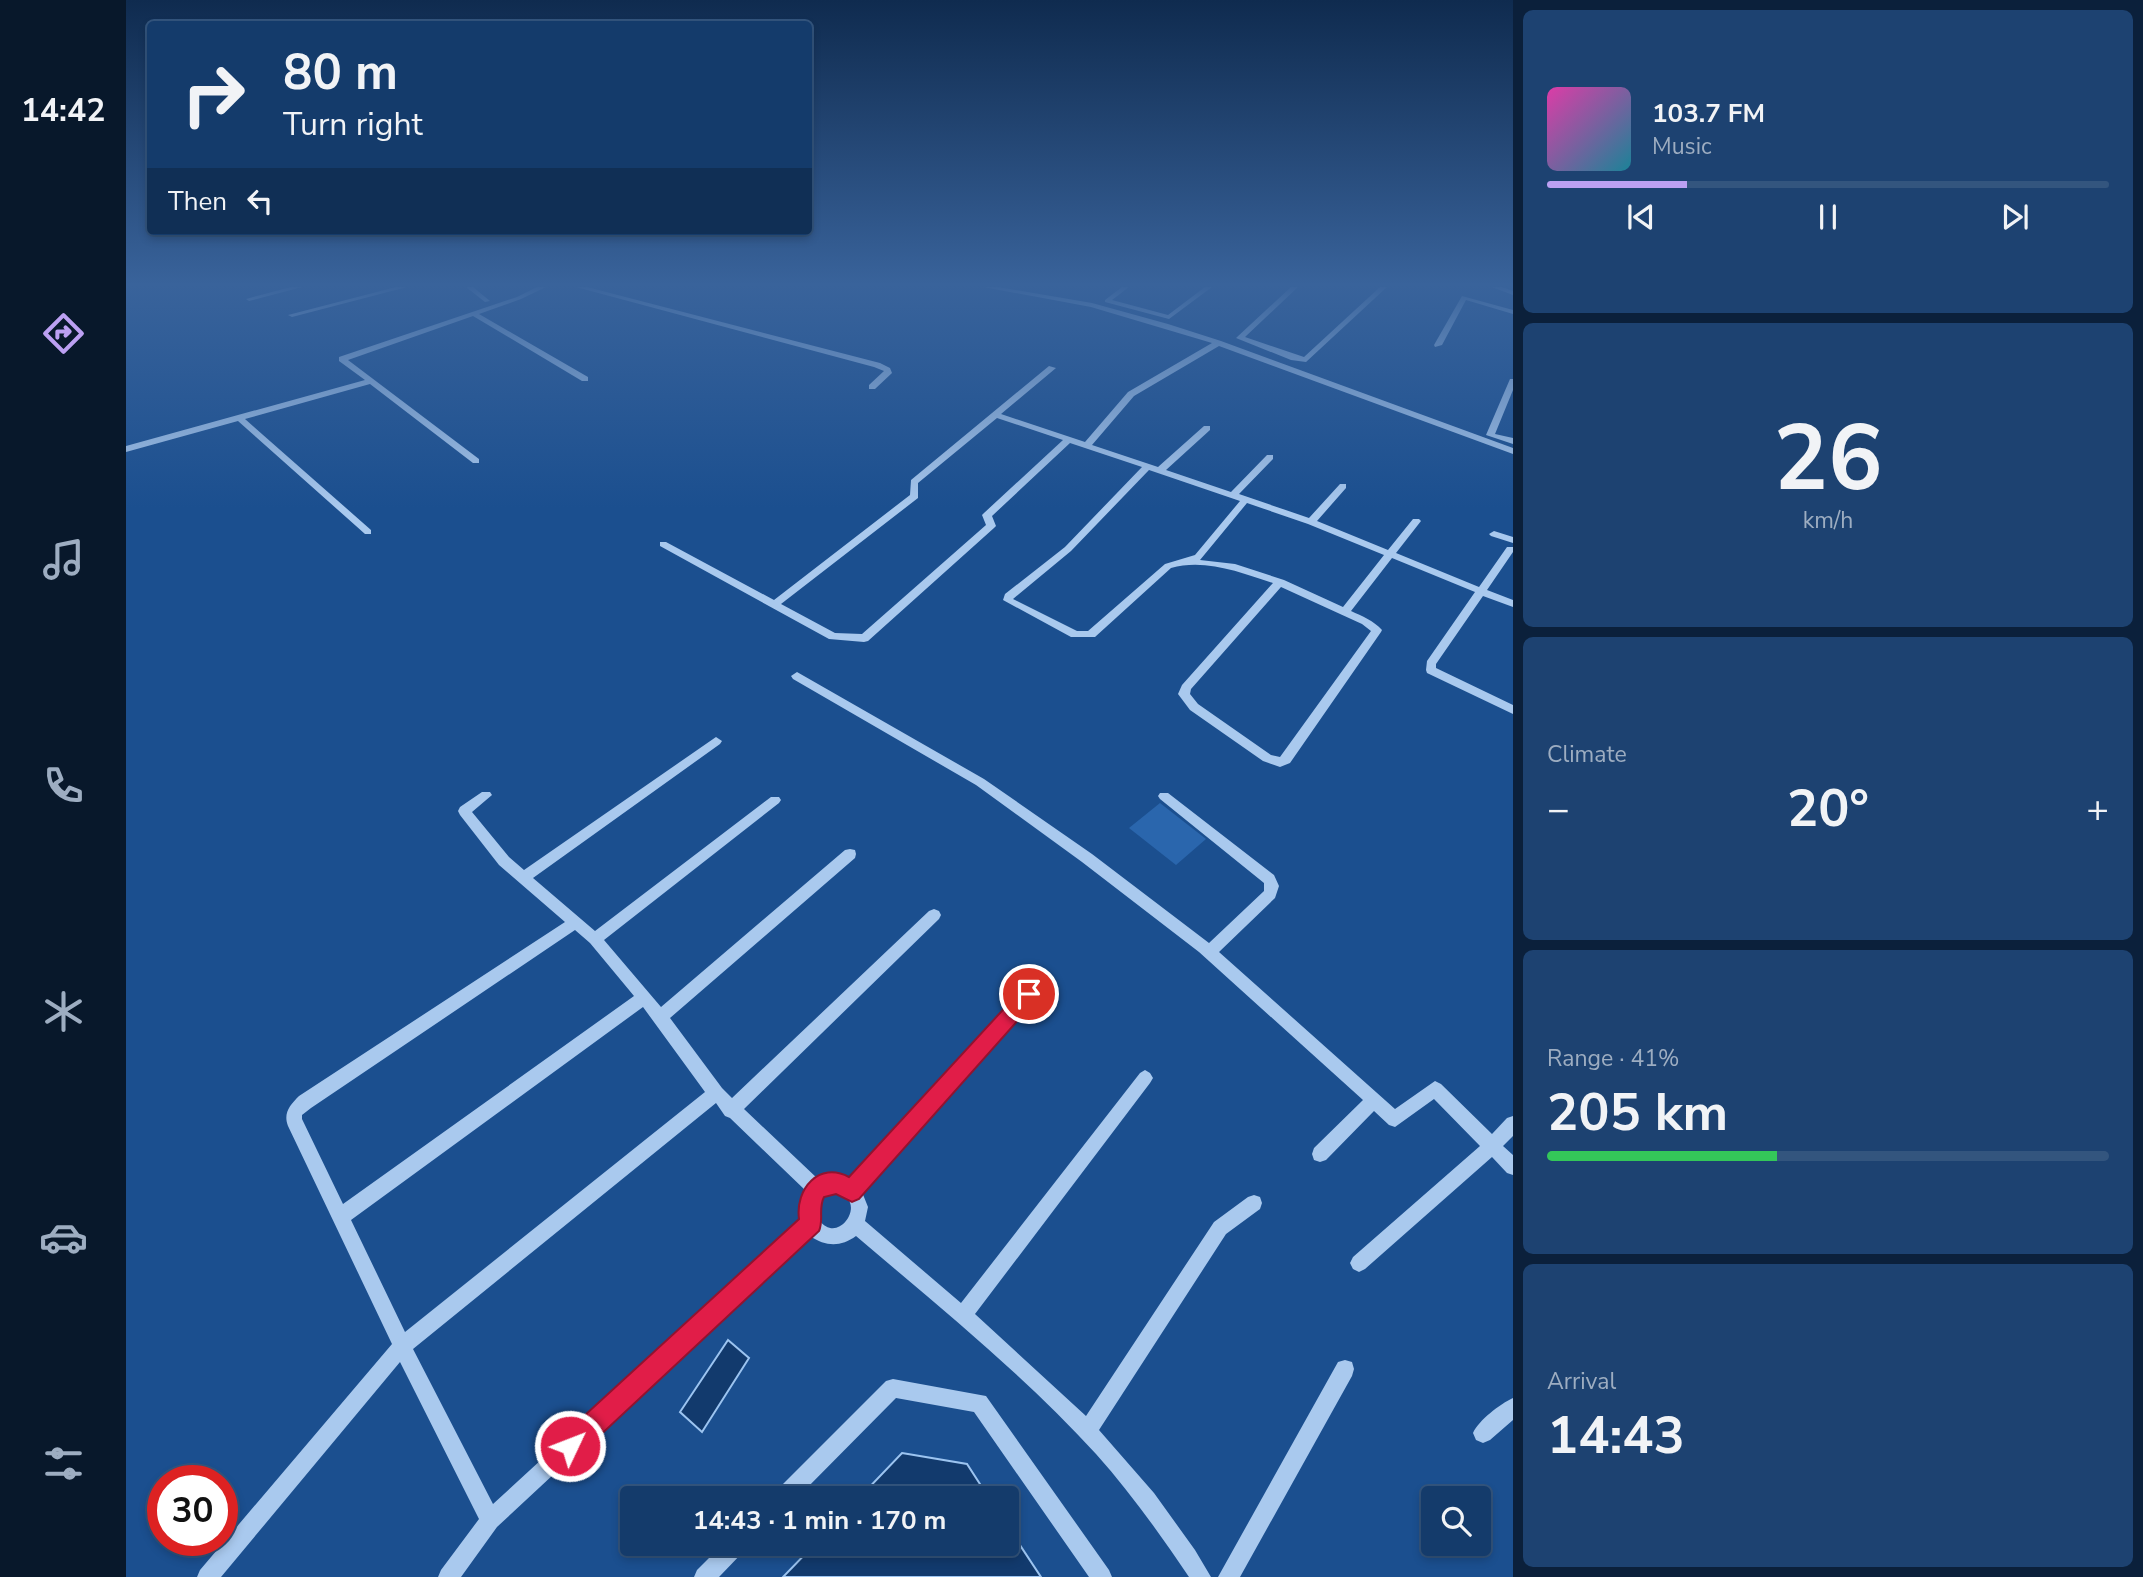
<!DOCTYPE html>
<html lang="en">
<head>
<meta charset="utf-8">
<style>
	:root { --surface:#143b6b; --page:#1d4271; --text:#f1f3f6; --muted:#9dadc1; --line:#33557e; --accent:#bca0f2 }
	body { margin:0; font-family:"Nunito Sans",sans-serif; background:var(--page); color:var(--text); height:100vh; display:flex; flex-direction:column; font-size:26px; white-space:nowrap }
	* { box-sizing:border-box; margin:0 }
	p { font-size:23px; color:var(--muted) }
	.icon { flex:none; width:38px; height:38px; fill:none; stroke:currentColor; stroke-width:2; stroke-linecap:round; stroke-linejoin:round }
	.map { position:relative; flex:1; overflow:hidden }
	.sheet { display:flex; flex-direction:column; gap:10px; padding:10px; background:#0b203b; width:630px }
	.sheet>* { flex:none }
	.hud { position:absolute; left:21px; top:21px; width:665px; height:214px; border-radius:7px; box-shadow:0 4px 10px #0003,0 0 0 2px var(--line); background:#143b6b; color:var(--text); overflow:hidden }
	.buttons { position:absolute; left:1295px; top:1486px; display:grid; gap:14px }
	.buttons a { display:grid; place-items:center; width:70px; height:70px; border-radius:7px; background:var(--surface); box-shadow:0 4px 10px #0003,0 0 0 2px var(--line); font-size:35px }
	.speed { position:absolute; left:21px; top:1465px; display:flex; gap:14px; font-size:35px; font-weight:700; text-align:center }
	.speed>* { display:grid; place-content:center; width:91px; height:91px; border-radius:50%; background:var(--surface); box-shadow:0 4px 10px #0003,0 0 0 2px var(--line); line-height:1 }
	.speed .limit { border:10px solid #d22; background:#fff; color:#111 }
	.pin { position:absolute; display:grid; place-items:center; width:60px; height:60px; color:#fff; margin:-30px; border:4px solid #fff; border-radius:50%; box-shadow:0 2px 7px #0007 }
	.me { position:absolute; width:77px; margin:-38px; rotate:47deg; stroke-linejoin:round; filter:drop-shadow(0 0 5px #0008) }
	.turn { display:flex; align-items:center; gap:24px; height:147px; padding:0 21px; font-size:32px }
	.turn .icon { width:91px; height:91px; stroke-width:2.5 }
	.turn b { display:block; font-size:49px; line-height:60px }
	.then { display:flex; align-items:center; height:66px; padding:0 21px; background:#0003; gap:14px; font-size:26px }
	.big { font-size:52px; font-weight:700; line-height:1.1 }
	.sheet .tile { flex:1; display:flex; flex-direction:column; justify-content:center; gap:10px; min-width:0; padding:0 24px; border-radius:10px; background:var(--page) }
	.sheet .dial { align-items:center; gap:0 }
	.dial b { font-size:91px; line-height:1 }
	.song { display:flex; align-items:center; gap:21px }
	.cover { width:84px; height:84px; border-radius:10px; background:linear-gradient(135deg,hsl(320 70% 55%),hsl(190 70% 35%)) }
	.played { height:7px; border-radius:4px; background:linear-gradient(90deg,var(--accent) 25%,var(--line) 25%) }
	.keys { display:flex; justify-content:space-around; direction:ltr }
	.heat { display:flex; justify-content:space-between; align-items:center; font-size:38px; direction:ltr }
	.charge { height:10px; border-radius:5px; background:linear-gradient(90deg,#34c759 41%,var(--line) 0) }
	.trip { position:absolute; left:494px; top:1486px; width:399px; height:70px; border-radius:7px; background:var(--surface); box-shadow:0 4px 10px #0003,0 0 0 2px var(--line); font-weight:700; line-height:70px; text-align:center }
	main { display:flex; flex:1; min-height:0 }
	.tabs { display:flex; flex-direction:column; width:126px; justify-content:space-around; align-items:center; background:#08182b; color:var(--muted) }
	.tabs .icon { width:49px; height:49px }
	.tabs .selected { color:var(--accent) }
	.tabs b { font-size:32px; color:var(--text) }
	.map>svg:first-child { display:block }
	.water { fill:#123a6d; stroke:#9cc4f0; stroke-width:2 }
	.building { fill:#2a66ad }
	.lines { fill:none; stroke-linecap:round; stroke-linejoin:round }
	.minor { fill:#a9c9ee; fill-rule:evenodd }
	.route { fill:#e11d48; stroke:#92132f; stroke-width:2 }
</style>
</head>
<body>
<main>
<nav class="tabs">
<b>14:42</b>
<svg class="icon selected" aria-label="directions" viewBox="0 0 24 24"><path d="M12 3l9 9-9 9-9-9zM9 14v-3h6M13 9l2 2-2 2"/></svg>
<svg class="icon" aria-label="music" viewBox="0 0 24 24"><path d="M9 18V5l10-2v13"/><circle cx="6" cy="18" r="3"/><circle cx="16" cy="16" r="3"/></svg>
<svg class="icon" aria-label="phone" viewBox="0 0 24 24"><path d="M5 4h4l2 5-3 2q2 4 5 5l2-3 5 2v4C11 20 4 13 5 4z"/></svg>
<svg class="icon" aria-label="climate" viewBox="0 0 24 24"><path d="M12 3v18M4 7l16 10M4 17L20 7"/></svg>
<svg class="icon" aria-label="car" viewBox="0 0 24 24"><path d="M5 17H2v-5l4-1 3-4h7l3 4 3 1v5h-3M9 17h6M6 11h13"/><circle cx="7" cy="17" r="2"/><circle cx="17" cy="17" r="2"/></svg>
<svg class="icon" aria-label="filters" viewBox="0 0 24 24"><path d="M4 7h16M4 17h16"/><circle cx="9" cy="7" r="2"/><circle cx="15" cy="17" r="2"/></svg>
</nav>
<div class="map">
<svg width="1387" height="1577" viewBox="0 0 1387 1577">
	<rect width="100%" height="100%" fill="#1b4f8f"/>
	<path class="water" d="M602 1340 623 1358 576 1432 554 1412Z
		M776 1453 841 1464 863 1498H733Z
		M880 1524 915 1577H657L689 1544H880Z"/>
	<path class="building" d="M1034 803 1080 839 1050 865 1003 828Z"/>
	<g class="lines">
		<path class="minor" d="M165 287H176L123 301 120 299Z
			M270 287H281L166 317 162 315Z
			M340 287H347L364 301 359 302Z
			M411 287H420L395 299 353 314 462 377V381H456L347 316 222 360 353 459V463H347L244 384 119 419 245 530V534H239L112 421 0 452V446L239 380 213 361V357L391 297Z
			M450 287H461L754 363 764 368 766 373 749 389H743V385L758 371 748 367Z
			M857 287H872L966 303 1042 324 1095 341 1387 448V454L1093 346 1008 396 966 445 1032 467 1078 426H1084V430L1040 470 1105 492 1141 455H1147V459L1113 494 1183 518 1214 484H1220V488L1191 521 1262 550 1287 519H1293L1295 521 1270 553 1353 587 1381 547H1387V552L1361 590 1387 600V607L1357 596 1310 664V668L1387 705V714L1301 673 1300 670 1301 661 1349 592 1266 558 1225 611C1236 616 1248 621 1256 630L1255 632 1164 763 1154 767 1137 761 1064 710 1052 694 1056 685 1147 583C1116 573 1079 558 1045 568L969 637H945L877 600 879 594 939 547 1016 467 944 443 866 516 870 526 868 528 742 641 738 642 703 639 534 546V542H540L648 600 784 495 785 480 923 366 930 368 875 414 959 442 1002 392 1086 343 965 307ZM871 418 937 440 858 513 856 515 860 525 736 634 709 633 655 604 792 498V483ZM1023 470 1114 501 1069 555 1039 564 962 631H951L887 599 945 551ZM1121 503 1182 524 1258 555 1217 607 1158 580 1109 564 1074 560ZM1155 587 1236 624 1245 631 1154 757 1145 755 1072 704 1064 694 1065 689Z
			M996 287H1003L986 300 1042 315 1079 287H1086L1043 319 979 302V300Z
			M1165 287H1172L1119 337 1178 357 1254 287H1261L1180 362 1165 360 1110 338Z
			M1366 287H1376L1387 291V295Z
			M1336 296 1387 310V314L1340 300 1316 345 1309 347 1308 345Z
			M1384 379H1387V390L1369 434 1387 438V444L1360 435Z
			M1368 531 1387 537V543L1365 536 1363 534Z
			M671 672 858 779 966 854 1083 943 1138 891V883L1034 799 1032 796 1034 793H1042L1148 875 1153 886 1149 898 1093 952 1269 1109 1309 1081 1315 1084 1366 1134 1381 1118 1387 1116V1136L1377 1146 1387 1155V1175L1381 1173 1366 1157 1239 1269 1233 1272 1227 1269 1224 1263 1227 1257 1354 1146 1308 1099 1269 1127 1263 1125 1248 1111 1200 1160 1194 1162 1188 1160 1186 1154 1188 1148 1237 1100 1073 952 956 862 850 785 667 679 665 676Z
			M590 737 596 741 594 744 407 878 469 931 645 797H653L655 800 653 803 478 940 535 1007 719 850 724 849 729 850 730 854 729 858 544 1018 596 1088 606 1098 803 911 808 909 813 911 815 915 813 919 618 1109 692 1179 707 1175 724 1181 898 989 903 987 908 989 910 994 908 999 736 1192 742 1207 739 1221 835 1303 1014 1073 1019 1070 1024 1073 1027 1078 1024 1083 849 1314 960 1416 1088 1222 1122 1197 1128 1195 1134 1197 1136 1203 1134 1209 1100 1234 973 1430 1028 1493 1069 1550 1085 1577H1063C1034 1534 1004 1492 970 1454 897 1374 812 1306 730 1236 715 1247 700 1247 684 1236L371 1527 335 1577H312L315 1570 353 1519 274 1362 95 1577H71L74 1570 266 1344 162 1126C157 1113 164 1105 173 1096L439 922 373 865 334 815 332 811 334 807 356 792H364L366 795 346 812 383 857 398 870ZM449 930 464 943 508 996 217 1204 176 1119V1115L185 1108ZM517 1007 579 1092 279 1332 225 1220ZM590 1103 599 1116 604 1118 679 1190 672 1207 675 1221 367 1504 287 1349ZM707 1192C745 1196 714 1248 693 1220 683 1208 693 1194 707 1192Z
			M1219 1360 1226 1362 1228 1369 1226 1376 1114 1577H1092L1212 1362Z
			M767 1379 860 1396 983 1570 986 1577H963L848 1412 770 1398 671 1498H647L650 1491 760 1381Z
			M1387 1398V1420L1364 1440 1357 1443 1350 1440 1347 1433C1353 1420 1374 1404 1387 1398Z
			M597 1544H621L618 1551 593 1577H568L571 1570Z"/>
	</g>
	<linearGradient id="sky" x2="0" y2="1"><stop stop-color="#0f2b4f"/><stop offset="0.56" stop-color="#39639b"/><stop offset="1" stop-color="#39639b" stop-opacity="0"/></linearGradient>
	<rect width="1387" height="508" fill="url(#sky)"/>
	<path class="route" d="M903 985 910 988 913 994 910 1000 733 1199 726 1202 710 1194 698 1197C692 1209 698 1219 693 1231L453 1455 444 1459 435 1455 432 1446 435 1437 673 1219C669 1189 693 1161 723 1177L897 988Z"/>
</svg>
<div class="buttons">
<a><svg class="icon" aria-label="search" viewBox="0 0 24 24"><circle cx="10" cy="10" r="6"/><path d="M15 15l6 6"/></svg></a>
</div>
<div class="speed"><div class="limit">30</div></div>
<div class="pin" style="left:903px;top:994px;background:#d93025"><svg class="icon" aria-label="arrive" viewBox="0 0 24 24"><path d="M6 21V4h12l-3 4 3 4H6"/></svg></div>
<svg class="me" style="left:444px;top:1446px" viewBox="-20 -20 40 40"><circle r="17" fill="#e11d48" stroke="#fff" stroke-width="3"/><path d="M0-11L8 9 0 5-8 9z" fill="#fff"/></svg>
<div class="trip">14:43 · 1 min · 170 m</div>
<div class="hud">
<div class="turn"><svg class="icon" aria-label="right" viewBox="0 0 24 24"><path d="M7 20v-9h11M14 6l5 5-5 5"/></svg><div><b>80 m</b>Turn right</div></div>
<div class="then">Then<svg class="icon" aria-label="left" viewBox="0 0 24 24"><path d="M17 20v-9H6M10 6l-5 5 5 5"/></svg></div>
</div>
</div>
<section class="sheet">
<div class="tile">
<div class="song"><i class="cover"></i><div><b>103.7 FM</b><p>Music</p></div></div>
<div class="played"></div>
<div class="keys"><svg class="icon" aria-label="previous" viewBox="0 0 24 24"><path d="M18 5L8 12l10 7zM5 5v14"/></svg><svg class="icon" aria-label="pause" viewBox="0 0 24 24"><path d="M8 5v14M16 5v14"/></svg><svg class="icon" aria-label="next" viewBox="0 0 24 24"><path d="M6 5l10 7-10 7zM19 5v14"/></svg></div>
</div>
<div class="tile dial"><b>26</b><p>km/h</p></div>
<div class="tile"><p>Climate</p>
<div class="heat"><a>−</a><b class="big">20°</b><a>+</a></div>
</div>
<div class="tile"><p>Range · 41%</p><b class="big">205 km</b><div class="charge"></div></div>
<div class="tile"><p>Arrival</p><b class="big">14:43</b></div>
</section>
</main>
</body>
</html>
